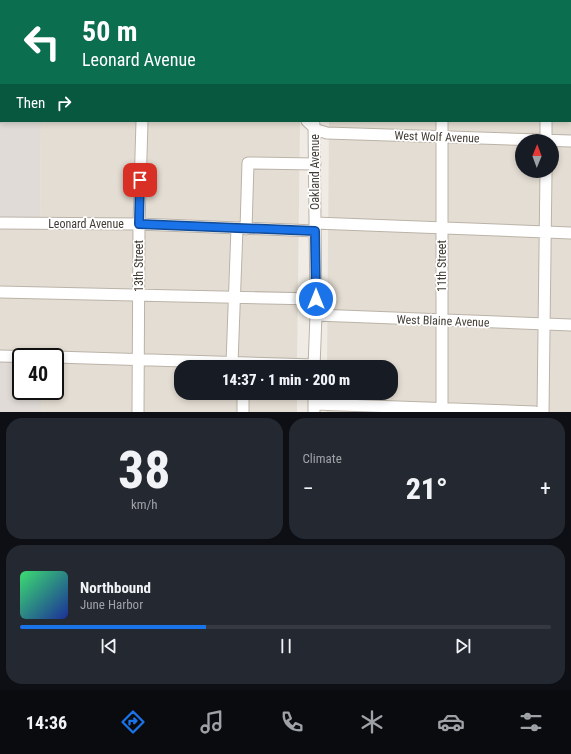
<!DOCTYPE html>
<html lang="en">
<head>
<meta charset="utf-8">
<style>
	:root { --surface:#171b24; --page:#242831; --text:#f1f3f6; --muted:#9ea1a6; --line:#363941; --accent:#1a73e8 }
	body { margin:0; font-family:"Roboto Condensed",sans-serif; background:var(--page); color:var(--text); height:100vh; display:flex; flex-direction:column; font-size:15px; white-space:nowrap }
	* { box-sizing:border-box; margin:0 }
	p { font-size:13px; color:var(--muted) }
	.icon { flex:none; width:22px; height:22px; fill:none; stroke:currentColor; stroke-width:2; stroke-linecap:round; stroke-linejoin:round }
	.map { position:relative; height:412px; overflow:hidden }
	.details { display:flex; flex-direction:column; gap:6px; padding:6px; background:#0d0f14; flex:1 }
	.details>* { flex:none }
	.hud { position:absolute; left:0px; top:0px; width:571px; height:122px; box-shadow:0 2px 6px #0003; background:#0b6e4f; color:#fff; overflow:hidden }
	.needle { width:26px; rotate:1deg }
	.fabs { position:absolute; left:515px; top:134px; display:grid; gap:8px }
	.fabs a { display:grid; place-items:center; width:44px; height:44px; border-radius:50%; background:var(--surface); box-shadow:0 2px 6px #0003; font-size:20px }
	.speed { position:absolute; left:12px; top:348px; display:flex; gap:8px; font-size:20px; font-weight:700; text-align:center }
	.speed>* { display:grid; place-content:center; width:52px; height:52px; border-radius:50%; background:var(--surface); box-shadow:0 2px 6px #0003; line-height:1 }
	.speed .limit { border:2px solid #111; border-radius:6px; background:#fff; color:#111 }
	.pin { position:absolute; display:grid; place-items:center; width:34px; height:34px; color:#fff; margin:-17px; border-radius:8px; box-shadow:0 2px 6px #0006 }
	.me { position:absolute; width:44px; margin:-22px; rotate:0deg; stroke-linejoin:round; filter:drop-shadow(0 0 3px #0008) }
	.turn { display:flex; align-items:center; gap:14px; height:84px; padding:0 16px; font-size:18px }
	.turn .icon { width:52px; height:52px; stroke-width:2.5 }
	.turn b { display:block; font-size:28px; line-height:34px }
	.then { display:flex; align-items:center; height:38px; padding:0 16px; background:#0003; gap:8px; font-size:15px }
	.big { font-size:30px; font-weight:800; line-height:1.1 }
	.details .tile { flex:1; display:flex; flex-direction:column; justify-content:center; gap:6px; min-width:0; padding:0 14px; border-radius:16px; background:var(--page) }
	.details .dial { align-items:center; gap:0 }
	.dial b { font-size:52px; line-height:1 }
	.song { display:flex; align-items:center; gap:12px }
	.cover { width:48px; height:48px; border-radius:6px; background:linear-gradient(135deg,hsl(140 70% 55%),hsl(230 70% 35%)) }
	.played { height:4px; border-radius:2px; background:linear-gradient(90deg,var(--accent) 35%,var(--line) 35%) }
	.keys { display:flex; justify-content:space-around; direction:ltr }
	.heat { display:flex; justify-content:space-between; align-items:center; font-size:22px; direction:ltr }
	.details .tiles { flex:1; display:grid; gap:6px; grid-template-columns:1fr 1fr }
	.tile:last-child { grid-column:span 2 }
	.trip { position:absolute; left:174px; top:360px; width:224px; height:40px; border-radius:16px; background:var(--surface); box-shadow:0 2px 6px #0003; font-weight:800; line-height:40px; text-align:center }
	.tabs { display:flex; height:64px; justify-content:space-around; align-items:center; background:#090b0e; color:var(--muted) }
	.tabs .icon { width:28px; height:28px }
	.tabs .active { color:var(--accent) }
	.tabs b { font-size:18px; color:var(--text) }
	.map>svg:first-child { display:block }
	.residential { fill:#e4ddd3; fill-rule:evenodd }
	.industrial { fill:#e0dbd6 }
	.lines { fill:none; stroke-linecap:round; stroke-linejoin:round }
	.minor-casing { stroke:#bbb3a8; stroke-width:13 }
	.minor { stroke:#fff; stroke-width:11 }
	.route-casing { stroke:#114b97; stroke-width:10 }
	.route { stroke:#1a73e8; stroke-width:7 }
	.labels { text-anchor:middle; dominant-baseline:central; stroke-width:3.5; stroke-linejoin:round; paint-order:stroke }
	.street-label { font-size:12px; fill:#423c35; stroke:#fff }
</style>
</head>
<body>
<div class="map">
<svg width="571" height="412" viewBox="0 0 571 412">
	<rect width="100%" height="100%" fill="#f0ece5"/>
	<path class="residential" d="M331 0H571V412H326V393H391V367H327L329 121H570V1ZM522 141H552V171H522Z
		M147 121H300L297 367H181V393H297V412H41V391H55V357H41L0 351V227H40L41 123H147Z"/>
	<path class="industrial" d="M0 0H239L1 1V121H147V123H41L40 227H0Z
		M0 351 41 352V357H21V391H41V412H0Z"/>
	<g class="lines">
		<defs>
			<path id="minor" d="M316 1V0
				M444 1V0
				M546 1V0
				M570 52H571
				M0 116H1
				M307 121 317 130 327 133 571 141
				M442 121V412
				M546 121V141
				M0 223 139 224 315 231
				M315 223 571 233
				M246 229 248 163 315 164
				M0 292 316 299
				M316 315 571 325
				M0 356 39 357
				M55 357 314 365
				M232 363 237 228
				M314 367 316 315 314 124
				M314 393V412
				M314 404 535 412
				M138 412 139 224 142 121
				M243 412V393
				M543 412 546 171"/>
		</defs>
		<use href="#minor" class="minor-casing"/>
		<use href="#minor" class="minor"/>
	</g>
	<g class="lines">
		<defs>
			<path id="route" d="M140 180 139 224 315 231 316 299"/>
		</defs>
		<use href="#route" class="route-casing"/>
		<use href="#route" class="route"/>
	</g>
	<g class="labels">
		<g class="street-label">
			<text transform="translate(437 137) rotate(2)">West Wolf Avenue</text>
			<text transform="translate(315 172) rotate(-90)">Oakland Avenue</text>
			<text x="86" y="224">Leonard Avenue</text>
			<text transform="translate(139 266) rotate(-90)">13th Street</text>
			<text transform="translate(442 266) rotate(-90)">11th Street</text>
			<text transform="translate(443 321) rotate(2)">West Blaine Avenue</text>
		</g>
	</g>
</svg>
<div class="fabs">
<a><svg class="needle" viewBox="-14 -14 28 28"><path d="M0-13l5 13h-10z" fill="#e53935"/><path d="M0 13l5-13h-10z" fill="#9ea1a6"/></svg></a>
</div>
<div class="speed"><div class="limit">40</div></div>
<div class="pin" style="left:140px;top:180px;background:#d93025"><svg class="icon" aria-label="arrive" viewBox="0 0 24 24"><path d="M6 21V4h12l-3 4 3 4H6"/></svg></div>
<svg class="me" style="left:316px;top:299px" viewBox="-20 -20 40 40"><circle r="17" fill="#1a73e8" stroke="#fff" stroke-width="3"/><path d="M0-11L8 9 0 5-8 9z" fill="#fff"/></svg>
<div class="trip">14:37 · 1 min · 200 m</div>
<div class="hud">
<div class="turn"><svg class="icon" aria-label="left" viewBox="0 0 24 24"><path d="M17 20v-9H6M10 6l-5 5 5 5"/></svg><div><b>50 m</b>Leonard Avenue</div></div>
<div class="then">Then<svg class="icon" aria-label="right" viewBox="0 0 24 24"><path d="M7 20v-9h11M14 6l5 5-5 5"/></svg></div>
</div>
</div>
<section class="details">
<div class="tiles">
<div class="tile dial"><b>38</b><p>km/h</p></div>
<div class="tile"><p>Climate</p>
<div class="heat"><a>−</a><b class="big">21°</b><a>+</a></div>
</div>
<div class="tile">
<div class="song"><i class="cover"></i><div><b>Northbound</b><p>June Harbor</p></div></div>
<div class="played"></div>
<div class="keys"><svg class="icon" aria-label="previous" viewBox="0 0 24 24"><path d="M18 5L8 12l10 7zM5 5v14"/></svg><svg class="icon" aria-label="pause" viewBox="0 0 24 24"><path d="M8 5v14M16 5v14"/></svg><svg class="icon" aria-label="next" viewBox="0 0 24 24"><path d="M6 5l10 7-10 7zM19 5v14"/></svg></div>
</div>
</div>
</section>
<nav class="tabs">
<b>14:36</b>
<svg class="icon active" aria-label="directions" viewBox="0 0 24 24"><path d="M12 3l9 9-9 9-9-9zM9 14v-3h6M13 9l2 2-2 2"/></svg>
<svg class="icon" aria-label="music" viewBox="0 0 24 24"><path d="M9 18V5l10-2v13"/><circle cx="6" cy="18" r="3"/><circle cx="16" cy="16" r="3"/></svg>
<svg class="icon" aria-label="phone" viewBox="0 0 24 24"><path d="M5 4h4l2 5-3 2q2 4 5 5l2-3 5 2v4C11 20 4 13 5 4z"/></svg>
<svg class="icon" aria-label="climate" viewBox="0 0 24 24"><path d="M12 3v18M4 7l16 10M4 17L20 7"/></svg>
<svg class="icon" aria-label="car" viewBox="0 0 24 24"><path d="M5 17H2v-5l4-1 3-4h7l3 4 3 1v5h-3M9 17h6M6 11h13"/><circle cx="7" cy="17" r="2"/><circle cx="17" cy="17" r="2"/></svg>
<svg class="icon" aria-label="filters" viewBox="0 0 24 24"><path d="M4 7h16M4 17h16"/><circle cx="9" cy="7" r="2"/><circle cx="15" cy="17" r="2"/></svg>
</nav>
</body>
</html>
